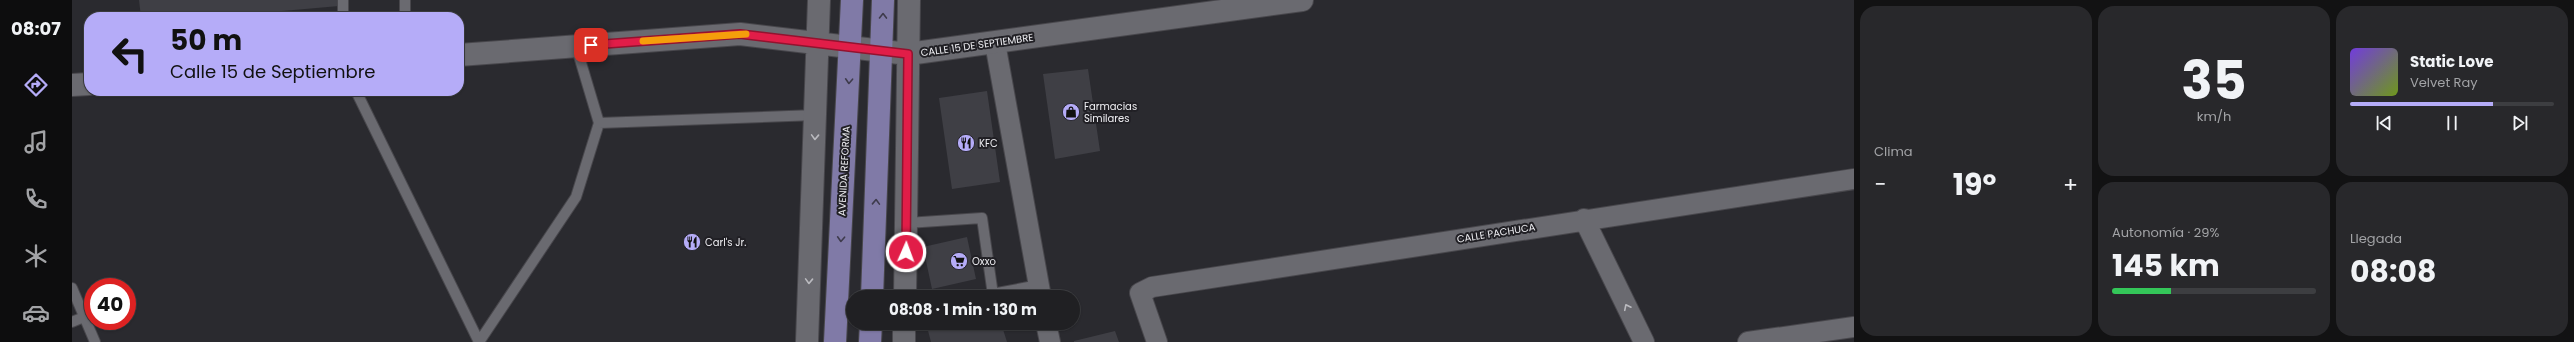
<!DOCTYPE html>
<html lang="es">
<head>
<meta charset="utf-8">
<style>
	:root { --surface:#202023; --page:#28282b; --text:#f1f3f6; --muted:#a2a3a6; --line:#3d3e41; --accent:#b5acf8 }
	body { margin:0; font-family:Poppins,sans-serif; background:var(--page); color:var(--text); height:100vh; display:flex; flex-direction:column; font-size:15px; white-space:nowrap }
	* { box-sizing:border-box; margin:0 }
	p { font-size:13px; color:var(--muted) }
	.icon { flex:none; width:22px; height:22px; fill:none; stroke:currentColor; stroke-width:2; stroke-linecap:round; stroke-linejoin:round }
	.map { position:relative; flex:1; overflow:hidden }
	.panel { display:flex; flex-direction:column; gap:6px; padding:6px; background:#121213; width:720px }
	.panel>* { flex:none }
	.top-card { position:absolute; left:12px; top:12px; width:380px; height:84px; border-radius:16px; box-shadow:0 1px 3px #0004,0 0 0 1px var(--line); background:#b5acf8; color:#111; overflow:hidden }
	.speed { position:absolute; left:12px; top:278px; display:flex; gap:8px; font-size:20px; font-weight:700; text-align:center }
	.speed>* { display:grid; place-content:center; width:52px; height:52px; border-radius:50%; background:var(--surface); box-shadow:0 1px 3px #0004,0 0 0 1px var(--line); line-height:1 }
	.speed .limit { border:6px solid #d22; background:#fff; color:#111 }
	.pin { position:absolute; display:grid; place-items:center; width:34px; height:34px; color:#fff; margin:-17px; border-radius:8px; box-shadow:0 2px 6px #0006 }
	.me { position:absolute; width:44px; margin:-22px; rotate:2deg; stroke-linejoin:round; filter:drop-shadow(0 0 3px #0008) }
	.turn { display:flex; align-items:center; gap:14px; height:84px; padding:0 20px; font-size:18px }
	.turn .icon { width:52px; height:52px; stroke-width:2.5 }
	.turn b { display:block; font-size:28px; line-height:34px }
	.big { font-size:30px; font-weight:700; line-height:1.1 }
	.panel .tile { flex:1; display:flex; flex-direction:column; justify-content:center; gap:6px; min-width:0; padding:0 14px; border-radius:16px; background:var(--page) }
	.panel .dial { align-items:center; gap:0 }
	.dial b { font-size:52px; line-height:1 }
	.song { display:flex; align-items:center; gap:12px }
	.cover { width:48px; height:48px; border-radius:6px; background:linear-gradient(135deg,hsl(260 70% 55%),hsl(80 70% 35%)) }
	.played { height:4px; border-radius:2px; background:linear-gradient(90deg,var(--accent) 70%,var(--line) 70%) }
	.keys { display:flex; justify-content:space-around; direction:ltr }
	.heat { display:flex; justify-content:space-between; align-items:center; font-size:22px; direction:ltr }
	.charge { height:6px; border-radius:3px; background:linear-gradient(90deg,#34c759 29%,var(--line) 0) }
	.panel .tiles { flex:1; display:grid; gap:6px; grid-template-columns:repeat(3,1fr) }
	.tile:first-child { grid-row:span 2 }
	.trip { position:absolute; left:774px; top:290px; width:234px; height:40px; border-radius:20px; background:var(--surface); box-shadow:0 1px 3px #0004,0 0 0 1px var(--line); font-weight:700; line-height:40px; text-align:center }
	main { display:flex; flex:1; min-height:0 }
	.tab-bar { display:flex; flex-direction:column; width:72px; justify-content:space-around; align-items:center; background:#0d0d0e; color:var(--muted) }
	.tab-bar .icon { width:28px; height:28px }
	.tab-bar .on { color:var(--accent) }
	.tab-bar b { font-size:18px; color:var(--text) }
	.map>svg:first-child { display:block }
	.building { fill:#3f3f45 }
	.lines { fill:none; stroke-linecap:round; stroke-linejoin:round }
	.service-casing { stroke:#48474c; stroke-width:12 }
	.minor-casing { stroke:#48474c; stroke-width:22 }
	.tertiary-casing { stroke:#48474c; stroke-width:24 }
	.primary-casing { stroke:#48474c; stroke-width:24 }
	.service { stroke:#6a6a70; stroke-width:10 }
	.minor { stroke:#6a6a70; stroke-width:20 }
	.tertiary { stroke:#6a6a70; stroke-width:22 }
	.primary { stroke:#807aa7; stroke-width:22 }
	.oneway { stroke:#3e3b4c }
	.oneway2 { stroke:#bababf }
	.route-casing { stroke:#92132f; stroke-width:10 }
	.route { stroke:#e11d48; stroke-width:7 }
	.slow { stroke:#f59e0b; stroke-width:7 }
	.labels { text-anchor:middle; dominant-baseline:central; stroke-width:4; stroke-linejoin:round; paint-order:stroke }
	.street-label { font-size:10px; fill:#efeff3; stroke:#212025 }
	.poi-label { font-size:10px; fill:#efeff3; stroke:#212025; text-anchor:start }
</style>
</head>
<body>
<main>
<nav class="tab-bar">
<b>08:07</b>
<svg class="icon on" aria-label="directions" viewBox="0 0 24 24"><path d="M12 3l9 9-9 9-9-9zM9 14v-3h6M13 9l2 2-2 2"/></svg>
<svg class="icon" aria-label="music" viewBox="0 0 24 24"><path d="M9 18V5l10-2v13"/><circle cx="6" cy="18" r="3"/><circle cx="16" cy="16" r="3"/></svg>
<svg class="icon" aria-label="phone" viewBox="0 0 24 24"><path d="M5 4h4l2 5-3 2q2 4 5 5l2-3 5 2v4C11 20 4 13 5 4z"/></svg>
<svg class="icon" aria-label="climate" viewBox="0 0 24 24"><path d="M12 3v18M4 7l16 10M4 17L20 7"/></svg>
<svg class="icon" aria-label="car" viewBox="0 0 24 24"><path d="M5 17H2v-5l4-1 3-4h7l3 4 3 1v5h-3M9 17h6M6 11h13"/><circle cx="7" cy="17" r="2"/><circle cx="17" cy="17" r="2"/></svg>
</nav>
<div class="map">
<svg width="1782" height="342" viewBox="0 0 1782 342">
	<rect width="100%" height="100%" fill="#2a2a2f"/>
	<path class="building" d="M67 0H266L267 6 142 17H69Z
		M1016 69 1028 151 983 159 971 74Z
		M915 91 928 182 880 189 867 98Z
		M895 237 904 279 860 289 851 247Z
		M854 323H929L935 342H859Z
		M1043 331 1047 342H1002V341Z"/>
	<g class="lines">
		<defs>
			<path id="service" d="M271 17V0
				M333 17V0
				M504 46 527 123
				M284 91 407 342
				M835 223 910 218 921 295
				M0 288 23 342
				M904 297 967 285
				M0 322 12 317
				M407 342 504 197 527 123 744 115"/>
			<path id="minor" d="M923 43 969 297
				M1512 219 1572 342
				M974 323 978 342
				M1085 342 1068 293 1080 287 1782 179
				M1676 342 1782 327"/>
			<path id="tertiary" d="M387 55 668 34 836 54 1230 0
				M0 85 17 84
				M833 297 837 0
				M735 342 747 0
				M832 342V323"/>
			<path id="primary" d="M800 297 811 0
				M763 342 780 0
				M798 342 799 323"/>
		</defs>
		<use href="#service" class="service-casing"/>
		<use href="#minor" class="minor-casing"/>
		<use href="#tertiary" class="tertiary-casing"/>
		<use href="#primary" class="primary-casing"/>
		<use href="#service" class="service"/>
		<use href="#minor" class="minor"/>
		<use href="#tertiary" class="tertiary"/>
		<use href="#primary" class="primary"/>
	</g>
	<defs><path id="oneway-chevron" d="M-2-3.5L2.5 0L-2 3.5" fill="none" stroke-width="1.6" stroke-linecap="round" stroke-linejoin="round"/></defs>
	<g class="oneway">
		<use href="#oneway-chevron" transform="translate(811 16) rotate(-89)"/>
		<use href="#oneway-chevron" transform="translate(777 81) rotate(93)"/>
		<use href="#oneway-chevron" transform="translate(804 202) rotate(-88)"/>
		<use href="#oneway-chevron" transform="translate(769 239) rotate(93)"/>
	</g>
	<g class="oneway2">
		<use href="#oneway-chevron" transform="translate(743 137) rotate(92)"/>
		<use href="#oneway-chevron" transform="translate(737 281) rotate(92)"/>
		<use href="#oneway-chevron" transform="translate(1555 307) rotate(-116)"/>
	</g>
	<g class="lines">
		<defs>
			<path id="route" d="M519 45 668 34 836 54 834 252"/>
		</defs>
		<use href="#route" class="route-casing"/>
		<use href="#route" class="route"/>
		<path class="slow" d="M571 41 674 34"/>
	</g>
	<defs>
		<symbol id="shop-disc" viewBox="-11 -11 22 22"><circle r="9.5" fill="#b5acf8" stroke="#212025"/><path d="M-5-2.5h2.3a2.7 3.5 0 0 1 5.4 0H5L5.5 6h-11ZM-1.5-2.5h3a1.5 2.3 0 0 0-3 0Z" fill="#111"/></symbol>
		<symbol id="restaurant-disc" viewBox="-11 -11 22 22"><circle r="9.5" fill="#b5acf8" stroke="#212025"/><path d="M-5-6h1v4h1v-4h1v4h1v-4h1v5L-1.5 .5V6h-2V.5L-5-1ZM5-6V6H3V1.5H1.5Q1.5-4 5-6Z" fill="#111"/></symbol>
		<symbol id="supermarket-disc" viewBox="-11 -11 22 22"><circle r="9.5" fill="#b5acf8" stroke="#212025"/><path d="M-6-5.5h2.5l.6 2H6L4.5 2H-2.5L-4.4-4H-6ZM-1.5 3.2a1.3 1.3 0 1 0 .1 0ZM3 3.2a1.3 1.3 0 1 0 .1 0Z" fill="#111"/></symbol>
	</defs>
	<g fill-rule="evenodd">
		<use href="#shop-disc" x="989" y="102" width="20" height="20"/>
		<use href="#restaurant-disc" x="884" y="133" width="20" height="20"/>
		<use href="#restaurant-disc" x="610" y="232" width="20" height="20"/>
		<use href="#supermarket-disc" x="877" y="251" width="20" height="20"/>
	</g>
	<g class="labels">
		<g class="street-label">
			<text transform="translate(905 45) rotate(-8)">CALLE 15 DE SEPTIEMBRE</text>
			<text transform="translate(772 171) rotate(-87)">AVENIDA REFORMA</text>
			<text transform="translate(1424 233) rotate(-9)">CALLE PACHUCA</text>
		</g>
		<g class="poi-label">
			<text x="1012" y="106">Farmacias<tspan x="1012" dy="12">Similares</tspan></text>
			<text x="907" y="143">KFC</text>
			<text x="633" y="242">Carl's Jr.</text>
			<text x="900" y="261">Oxxo</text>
		</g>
	</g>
</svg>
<div class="speed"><div class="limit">40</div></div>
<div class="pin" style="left:519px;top:45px;background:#d93025"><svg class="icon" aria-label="arrive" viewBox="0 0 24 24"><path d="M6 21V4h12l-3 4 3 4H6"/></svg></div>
<svg class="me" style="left:834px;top:252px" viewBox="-20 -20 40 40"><circle r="17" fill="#e11d48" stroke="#fff" stroke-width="3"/><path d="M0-11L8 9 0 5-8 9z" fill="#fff"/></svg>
<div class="trip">08:08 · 1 min · 130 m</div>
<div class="top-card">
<div class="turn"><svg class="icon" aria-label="left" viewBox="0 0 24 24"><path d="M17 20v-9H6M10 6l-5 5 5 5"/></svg><div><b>50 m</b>Calle 15 de Septiembre</div></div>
</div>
</div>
<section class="panel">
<div class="tiles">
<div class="tile"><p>Clima</p>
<div class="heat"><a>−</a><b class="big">19°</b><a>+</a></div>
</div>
<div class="tile dial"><b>35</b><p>km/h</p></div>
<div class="tile">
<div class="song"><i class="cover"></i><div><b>Static Love</b><p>Velvet Ray</p></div></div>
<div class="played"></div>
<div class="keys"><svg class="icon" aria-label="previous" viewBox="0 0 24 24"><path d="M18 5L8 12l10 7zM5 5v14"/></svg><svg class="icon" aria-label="pause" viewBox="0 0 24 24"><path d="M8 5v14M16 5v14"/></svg><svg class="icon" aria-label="next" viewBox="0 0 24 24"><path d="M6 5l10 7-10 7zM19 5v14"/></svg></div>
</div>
<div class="tile"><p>Autonomía · 29%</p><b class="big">145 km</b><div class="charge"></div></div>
<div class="tile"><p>Llegada</p><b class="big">08:08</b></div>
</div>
</section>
</main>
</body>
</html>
